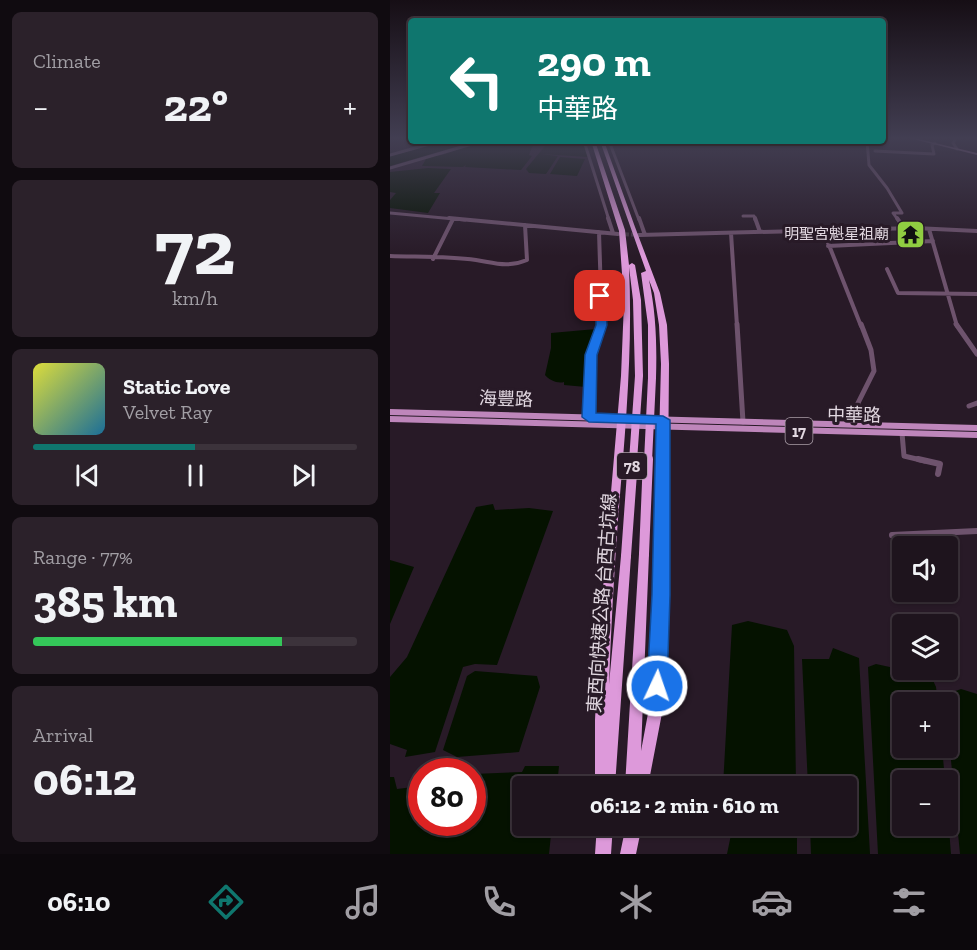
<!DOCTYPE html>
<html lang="en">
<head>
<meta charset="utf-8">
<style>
	:root { --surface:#1e141d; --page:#2b212a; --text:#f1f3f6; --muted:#a19ea4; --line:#3c333b; --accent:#0f766e }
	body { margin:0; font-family:"Zilla Slab","Noto Sans TC",serif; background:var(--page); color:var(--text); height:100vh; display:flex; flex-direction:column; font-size:22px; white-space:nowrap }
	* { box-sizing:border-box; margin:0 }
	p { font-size:20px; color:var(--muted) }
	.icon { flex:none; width:33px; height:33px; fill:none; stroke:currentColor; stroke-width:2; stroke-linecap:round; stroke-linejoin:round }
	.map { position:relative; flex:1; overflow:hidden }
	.sheet { display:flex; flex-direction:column; gap:12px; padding:12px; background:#100b10; width:390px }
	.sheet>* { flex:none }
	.top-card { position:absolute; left:18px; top:18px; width:478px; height:126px; border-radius:6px; box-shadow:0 2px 4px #0004,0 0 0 2px var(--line); background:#0f766e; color:#fff; overflow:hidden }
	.tools { position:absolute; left:502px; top:536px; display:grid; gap:12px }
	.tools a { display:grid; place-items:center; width:66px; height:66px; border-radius:6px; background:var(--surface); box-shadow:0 2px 4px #0004,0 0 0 2px var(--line); font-size:30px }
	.speed { position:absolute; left:18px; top:758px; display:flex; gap:12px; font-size:30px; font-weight:700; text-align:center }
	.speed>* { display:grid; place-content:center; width:78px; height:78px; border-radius:50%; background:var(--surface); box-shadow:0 2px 4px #0004,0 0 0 2px var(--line); line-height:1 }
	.speed .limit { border:9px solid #d22; background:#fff; color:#111 }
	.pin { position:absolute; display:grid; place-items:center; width:51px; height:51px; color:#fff; margin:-26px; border-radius:12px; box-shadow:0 3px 9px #0006 }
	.me { position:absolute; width:66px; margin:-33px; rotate:3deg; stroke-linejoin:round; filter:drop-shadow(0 0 4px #0008) }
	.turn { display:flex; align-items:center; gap:21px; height:126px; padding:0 30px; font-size:27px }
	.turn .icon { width:78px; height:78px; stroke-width:2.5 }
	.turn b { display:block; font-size:42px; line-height:51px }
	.big { font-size:45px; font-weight:800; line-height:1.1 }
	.sheet .card { flex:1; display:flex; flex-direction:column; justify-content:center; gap:9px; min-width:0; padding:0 21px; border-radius:9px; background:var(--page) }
	.sheet .dial { align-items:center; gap:0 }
	.dial b { font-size:78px; line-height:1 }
	.song { display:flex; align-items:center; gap:18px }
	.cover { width:72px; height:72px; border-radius:9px; background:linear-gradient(135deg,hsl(60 70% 55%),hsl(200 70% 35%)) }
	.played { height:6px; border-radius:3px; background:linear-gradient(90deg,var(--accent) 50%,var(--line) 50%) }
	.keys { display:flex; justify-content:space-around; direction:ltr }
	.heat { display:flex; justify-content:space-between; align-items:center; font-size:33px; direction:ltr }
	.charge { height:9px; border-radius:4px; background:linear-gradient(90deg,#34c759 77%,var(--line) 0) }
	.trip { position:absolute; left:122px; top:776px; width:345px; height:60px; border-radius:6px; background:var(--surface); box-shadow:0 2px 4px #0004,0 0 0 2px var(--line); font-weight:800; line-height:60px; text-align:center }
	.tab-bar { display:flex; height:96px; justify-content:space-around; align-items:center; background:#0c080c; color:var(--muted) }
	.tab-bar .icon { width:42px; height:42px }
	.tab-bar .on { color:var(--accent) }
	.tab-bar b { font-size:27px; color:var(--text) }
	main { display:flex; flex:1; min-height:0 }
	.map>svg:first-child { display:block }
	.water { fill:#051200 }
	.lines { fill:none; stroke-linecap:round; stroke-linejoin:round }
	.street-tunnel { stroke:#443643; stroke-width:4; stroke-dasharray:4 2; stroke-linecap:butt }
	.street-far3 { stroke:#6e536d; stroke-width:3 }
	.street-far2 { stroke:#6e536d; stroke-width:4 }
	.street-far1 { stroke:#6e536d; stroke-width:5 }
	.street { stroke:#6e536d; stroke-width:6 }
	.secondary { fill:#9b7099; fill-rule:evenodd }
	.primary { fill:#be86bb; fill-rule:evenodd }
	.highway { fill:#dd99da; fill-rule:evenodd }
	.highway-bridge-far1 { stroke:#dd99da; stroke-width:8 }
	.highway-bridge { stroke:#dd99da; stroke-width:10 }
	.route { fill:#1a73e8; stroke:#114b97; stroke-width:1.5 }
	.labels { text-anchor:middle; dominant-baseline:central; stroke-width:6; stroke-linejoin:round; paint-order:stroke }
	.far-poi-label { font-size:15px; fill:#e1d7e0; stroke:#281a27; text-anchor:end }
	.shield { fill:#281a27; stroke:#aa9ea8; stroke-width:1.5 }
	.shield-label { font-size:16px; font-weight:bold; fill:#e1d7e0 }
	.street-label { font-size:18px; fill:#e1d7e0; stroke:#281a27 }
</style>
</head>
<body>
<main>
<section class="sheet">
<div class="card"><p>Climate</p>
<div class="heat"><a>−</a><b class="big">22°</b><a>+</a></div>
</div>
<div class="card dial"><b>72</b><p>km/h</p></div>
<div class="card">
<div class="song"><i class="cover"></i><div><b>Static Love</b><p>Velvet Ray</p></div></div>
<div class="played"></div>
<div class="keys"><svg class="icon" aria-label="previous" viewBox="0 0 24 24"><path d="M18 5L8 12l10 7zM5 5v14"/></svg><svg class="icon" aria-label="pause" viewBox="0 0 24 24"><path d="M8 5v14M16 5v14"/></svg><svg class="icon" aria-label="next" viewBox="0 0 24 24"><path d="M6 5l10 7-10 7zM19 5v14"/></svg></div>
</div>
<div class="card"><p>Range · 77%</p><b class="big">385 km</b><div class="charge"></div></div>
<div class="card"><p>Arrival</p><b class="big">06:12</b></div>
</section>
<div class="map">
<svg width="587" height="854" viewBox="0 0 587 854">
	<rect width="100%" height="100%" fill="#281a27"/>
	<path class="water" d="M56 141H86L0 166V156Z
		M93 141H149L142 147 139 155 142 156 131 170 75 167 76 165 73 167 32 166 37 157 52 155Z
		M159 141H193L198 157 150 154 168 156 156 174 139 173 136 169Z
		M170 157 195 159 187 176 160 174Z
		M38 168 61 169 44 193H50L38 213 0 208V200L6 193 0 192V172Z
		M206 329 199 346 198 382 196 387 174 385V382C168 384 159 380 155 375L161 348V333Z
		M103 504 105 510 139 508 163 511 107 665 85 664 73 667 45 752 15 757 17 750 0 744V677L17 657 86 507Z
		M0 560 24 567 0 624Z
		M358 621 397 630 404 646 406 786H333L342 625Z
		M443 648 469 658 480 854H421L420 825H456V786H418L412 659H439Z
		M486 664 541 676 546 687 548 702H513V747H552L555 780H513V825H558V816L561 854H488L478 667Z
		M85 671 147 676 150 687 129 752 67 757 53 750 77 676Z
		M571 689 587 694V854H570L558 729V702H555V695Z
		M135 766H169L167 786H132V825H162L159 854H0V777H4L7 789 23 787 26 776 31 775 32 822H82L83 774 132 772Z
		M343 825H407V854H337Z"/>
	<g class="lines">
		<path class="street-tunnel" d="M229 234 249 235"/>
		<path class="street-far3" d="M567 137 563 143 567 149
			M194 141 219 220
			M219 141 249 220
			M477 141 479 165 497 188 512 213H503L508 220
			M485 151 544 154 542 145 545 143
			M0 155 50 141
			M0 168 92 141
			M0 213 75 220
			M353 216H364L365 220"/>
		<path class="street-far2" d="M59 218 228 234
			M218 218 223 233
			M249 218 255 235
			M365 218 370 232
			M507 218 514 228
			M539 229 567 326
			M433 230 471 326
			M209 232 212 326
			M341 233 347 326
			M249 235 525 228 587 231
			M438 246 543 241
			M0 256C28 257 58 256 86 260 105 263 118 268 137 260L135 225
			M43 259 63 219
			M497 269 508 293 587 294"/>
		<path class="street-far1" d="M347 324 353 422
			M566 324 587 354
			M579 406 587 403
			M199 417 201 355 212 324
			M470 425 468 403 484 371 481 350 471 324
			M512 433 514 456 535 461"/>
		<path class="street" d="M528 459 550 464 548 474
			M502 535 587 531"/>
		<path class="secondary" d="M515 137H520L587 153V155Z"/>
		<path class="primary" d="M0 409 587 425V431L0 415Z
			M0 416 587 432V438L0 422Z"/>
		<path class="highway" d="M201 141H205L235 230 239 265 242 263 245 265 251 300 253 376 249 379 245 376 243 300 239 267C243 351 235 435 228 519 224 574 221 629 219 684L231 556 232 553 236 552 240 553 241 556 225 786H205V720L210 620 231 376 234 302 229 231Z
			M210 141H214L245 227 270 293 277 325 279 364 277 595 273 708 258 786H235L249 554 250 551 254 550 258 551 259 554 251 751 259 708 265 595 271 364 269 325 264 293 259 280C266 312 267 345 266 378L262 381 258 378V325L251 273 256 271Z
			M207 825H223L221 854H205Z
			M236 825H252L246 854H230Z"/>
		<path class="highway-bridge-far1" d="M243 461 249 376
			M258 461 262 378"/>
		<path class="highway-bridge" d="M254 554 258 459
			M236 556 243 459"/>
	</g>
	<linearGradient id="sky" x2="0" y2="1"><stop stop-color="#160e15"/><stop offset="0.54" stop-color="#423e52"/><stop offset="1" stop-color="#423e52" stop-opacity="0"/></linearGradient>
	<rect width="587" height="256" fill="url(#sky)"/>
	<path class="route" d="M210 292 215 296 217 325 207 355 206 413 273 416 280 420V595L277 686 274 692 267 695 260 692 257 686 262 595 266 424 199 422 192 417 195 355 206 325 205 296Z"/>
	<defs>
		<symbol id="temple-square" viewBox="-11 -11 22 22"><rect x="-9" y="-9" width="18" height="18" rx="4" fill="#90cd41" stroke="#281a27"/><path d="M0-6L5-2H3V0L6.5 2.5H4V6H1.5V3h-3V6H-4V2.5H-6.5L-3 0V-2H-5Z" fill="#111"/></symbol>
	</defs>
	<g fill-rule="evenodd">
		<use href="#temple-square" x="504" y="218" width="33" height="33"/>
	</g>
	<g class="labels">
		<g class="far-poi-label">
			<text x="499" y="234">明聖宮魁星祖廟</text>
		</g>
		<g class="shield">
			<rect x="395.5" y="418" width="27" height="26" rx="4.5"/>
			<rect x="227" y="453" width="30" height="26" rx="4.5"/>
		</g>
		<g class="shield-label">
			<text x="409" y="431">17</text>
			<text x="242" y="466">78</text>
		</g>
		<g class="street-label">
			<text transform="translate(116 399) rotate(2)">海豐路</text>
			<text transform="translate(464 415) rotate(1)">中華路</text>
			<text transform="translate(212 603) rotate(-86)">東西向快速公路 台西古坑線</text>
		</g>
	</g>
</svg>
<div class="tools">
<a><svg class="icon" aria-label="sound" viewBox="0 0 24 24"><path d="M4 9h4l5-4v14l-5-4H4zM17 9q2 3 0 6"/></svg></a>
<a><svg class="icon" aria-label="layers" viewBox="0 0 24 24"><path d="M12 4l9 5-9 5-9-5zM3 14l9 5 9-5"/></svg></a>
<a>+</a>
<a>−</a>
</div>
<div class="speed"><div class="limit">80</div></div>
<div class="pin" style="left:210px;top:296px;background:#d93025"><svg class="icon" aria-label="arrive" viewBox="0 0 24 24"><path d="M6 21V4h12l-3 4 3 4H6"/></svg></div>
<svg class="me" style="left:267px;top:686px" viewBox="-20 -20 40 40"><circle r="17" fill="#1a73e8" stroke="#fff" stroke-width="3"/><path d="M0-11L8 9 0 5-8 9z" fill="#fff"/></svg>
<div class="trip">06:12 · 2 min · 610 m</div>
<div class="top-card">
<div class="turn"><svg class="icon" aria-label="left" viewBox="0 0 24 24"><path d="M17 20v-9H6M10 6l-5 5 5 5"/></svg><div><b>290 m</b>中華路</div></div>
</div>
</div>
</main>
<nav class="tab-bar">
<b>06:10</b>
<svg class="icon on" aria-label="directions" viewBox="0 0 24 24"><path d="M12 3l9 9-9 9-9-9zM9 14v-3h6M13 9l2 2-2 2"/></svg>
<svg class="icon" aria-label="music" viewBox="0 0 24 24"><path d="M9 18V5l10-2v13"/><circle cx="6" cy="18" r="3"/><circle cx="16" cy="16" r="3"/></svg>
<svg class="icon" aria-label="phone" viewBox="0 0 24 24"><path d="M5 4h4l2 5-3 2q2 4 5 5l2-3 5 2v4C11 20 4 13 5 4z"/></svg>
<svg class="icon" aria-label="climate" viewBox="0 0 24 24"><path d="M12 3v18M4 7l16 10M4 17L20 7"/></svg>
<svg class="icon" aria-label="car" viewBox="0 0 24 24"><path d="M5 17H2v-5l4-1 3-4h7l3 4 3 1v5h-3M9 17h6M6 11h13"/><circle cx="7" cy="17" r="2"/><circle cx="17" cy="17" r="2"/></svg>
<svg class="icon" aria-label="filters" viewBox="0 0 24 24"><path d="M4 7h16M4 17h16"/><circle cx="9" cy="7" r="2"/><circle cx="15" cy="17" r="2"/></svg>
</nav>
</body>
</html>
